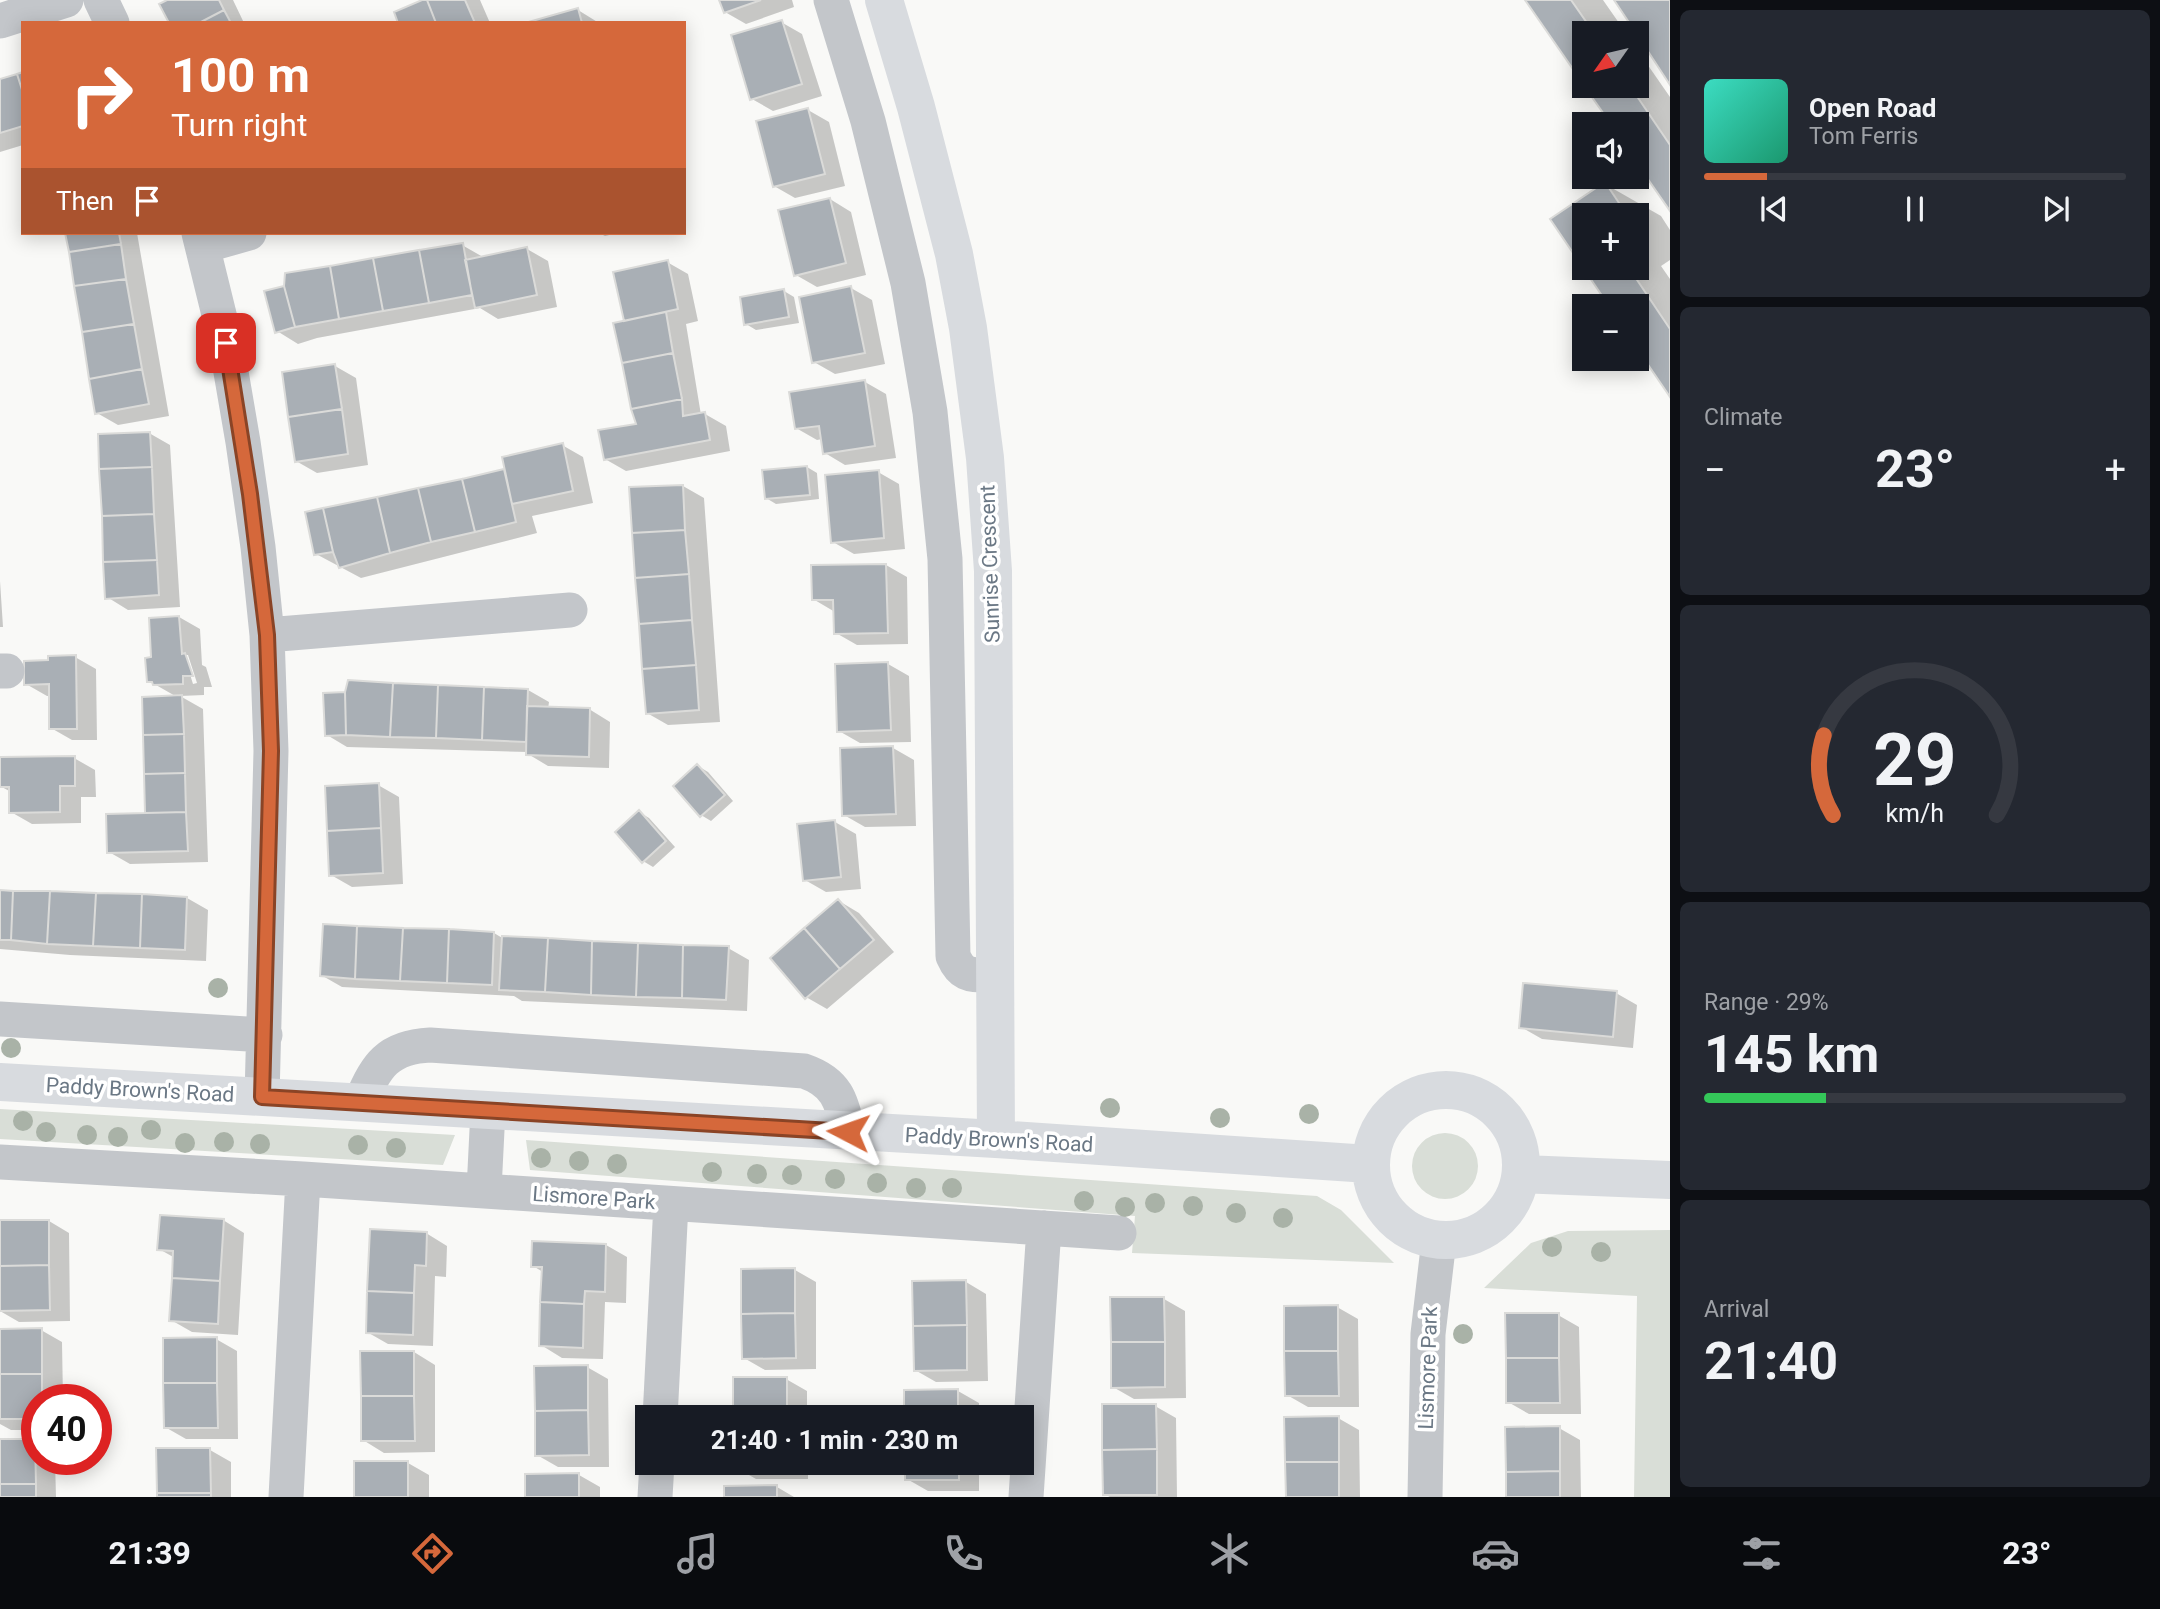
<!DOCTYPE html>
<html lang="en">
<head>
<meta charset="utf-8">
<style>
	:root { --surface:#171b24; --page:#242831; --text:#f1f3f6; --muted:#9ea1a6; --line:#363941; --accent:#d5683b }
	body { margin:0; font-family:Roboto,sans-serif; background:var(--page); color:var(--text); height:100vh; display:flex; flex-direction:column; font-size:26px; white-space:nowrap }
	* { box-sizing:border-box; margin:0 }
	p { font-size:23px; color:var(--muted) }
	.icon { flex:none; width:38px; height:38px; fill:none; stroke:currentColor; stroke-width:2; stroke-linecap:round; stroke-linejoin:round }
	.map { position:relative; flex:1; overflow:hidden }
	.side { display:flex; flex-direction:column; gap:10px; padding:10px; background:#0d0f14; width:490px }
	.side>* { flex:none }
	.guide { position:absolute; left:21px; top:21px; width:665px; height:214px; border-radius:0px; box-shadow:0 4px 18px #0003; background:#d5683b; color:#fff; overflow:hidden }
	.needle { width:46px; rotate:236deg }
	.tools { position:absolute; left:1572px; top:21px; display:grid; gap:14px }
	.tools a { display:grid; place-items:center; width:77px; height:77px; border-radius:0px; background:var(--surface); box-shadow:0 4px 18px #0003; font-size:35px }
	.speed { position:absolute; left:21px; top:1384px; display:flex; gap:14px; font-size:35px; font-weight:700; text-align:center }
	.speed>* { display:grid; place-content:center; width:91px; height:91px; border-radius:50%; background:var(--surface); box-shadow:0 4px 18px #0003; line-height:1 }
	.speed .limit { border:10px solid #d22; background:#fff; color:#111 }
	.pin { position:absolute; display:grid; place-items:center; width:60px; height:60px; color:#fff; margin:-30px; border-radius:14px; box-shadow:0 4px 10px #0006 }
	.me { position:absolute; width:77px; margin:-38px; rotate:274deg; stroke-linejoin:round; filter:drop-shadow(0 0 5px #0008) }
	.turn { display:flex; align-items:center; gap:24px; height:147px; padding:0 35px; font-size:32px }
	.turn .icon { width:91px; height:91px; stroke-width:2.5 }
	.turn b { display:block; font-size:49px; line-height:60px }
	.then { display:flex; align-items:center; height:66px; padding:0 35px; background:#0003; gap:14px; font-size:26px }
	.big { font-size:52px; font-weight:700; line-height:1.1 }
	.side .widget { flex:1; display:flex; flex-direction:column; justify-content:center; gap:10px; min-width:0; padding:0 24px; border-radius:10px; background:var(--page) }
	.side .dial { align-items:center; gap:0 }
	.dial svg { height:182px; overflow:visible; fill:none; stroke:var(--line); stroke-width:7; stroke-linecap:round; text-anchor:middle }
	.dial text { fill:var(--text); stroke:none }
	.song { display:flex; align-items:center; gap:21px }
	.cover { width:84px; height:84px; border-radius:10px; background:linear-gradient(135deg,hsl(170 70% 55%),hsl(160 70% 35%)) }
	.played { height:7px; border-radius:4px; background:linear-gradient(90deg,var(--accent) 15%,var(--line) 15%) }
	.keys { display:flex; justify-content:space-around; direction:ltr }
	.heat { display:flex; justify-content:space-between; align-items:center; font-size:38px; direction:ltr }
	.charge { height:10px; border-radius:5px; background:linear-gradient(90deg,#34c759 29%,var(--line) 0) }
	.trip { position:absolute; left:635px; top:1405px; width:399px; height:70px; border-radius:0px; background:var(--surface); box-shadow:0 4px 18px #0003; font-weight:700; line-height:70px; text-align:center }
	.tab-bar { display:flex; height:112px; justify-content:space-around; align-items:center; background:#090b0e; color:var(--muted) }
	.tab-bar .icon { width:49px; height:49px }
	.tab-bar .active { color:var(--accent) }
	.tab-bar b { font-size:32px; color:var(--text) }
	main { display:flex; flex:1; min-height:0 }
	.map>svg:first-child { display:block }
	.green { fill:#d9ded7 }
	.shadow { fill:#0003; fill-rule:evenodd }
	.building { fill:#a9afb5; stroke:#dbdbd9; stroke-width:2 }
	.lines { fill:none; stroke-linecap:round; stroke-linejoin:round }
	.street { stroke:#c3c6ca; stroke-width:35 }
	.secondary { stroke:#d8dbdf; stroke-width:38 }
	.tree { fill:#a9b2a7 }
	.route-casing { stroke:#8a4426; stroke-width:18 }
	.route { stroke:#d5683b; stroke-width:12 }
	.labels { text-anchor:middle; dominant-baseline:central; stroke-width:7; stroke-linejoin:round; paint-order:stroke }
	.street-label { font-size:21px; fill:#6b7885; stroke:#fff }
</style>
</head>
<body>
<main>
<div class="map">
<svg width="1670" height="1497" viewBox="0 0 1670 1497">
	<rect width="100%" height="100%" fill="#f9f9f7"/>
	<path class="green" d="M0 1109 455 1135 443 1165 0 1139Z
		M1412 1166a33 33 0 1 1 66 0a33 33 0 1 1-66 0Z
		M526 1140 1317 1196 1341 1210 1394 1263 1132 1253 1135 1216 530 1170Z
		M1670 1230V1497H1634L1637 1296 1484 1288 1531 1243 1568 1231Z"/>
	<path class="shadow" d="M171 0H233L244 23H171Z
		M425 0H480L490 23H400Z
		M721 0H792L794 7 746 24 725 12Z
		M1528 0H1603L1626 33H1584Z
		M578 10 599 23H532Z
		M781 22 802 34 822 96 773 111 752 99Z
		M1636 48 1670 97V208L1636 124H1613L1586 86H1636Z
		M23 74V145L0 152V81Z
		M808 110 829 122 845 186 795 198 774 186Z
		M1605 184 1661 216 1670 230V260L1661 266 1670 279V394L1636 306H1611L1585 268H1636V215H1584L1553 219Z
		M830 199 851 212 866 275 817 287 796 275Z
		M66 233H137L169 416 118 425 97 413Z
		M599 233H618L605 236Z
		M462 245 483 257 527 249 548 261 557 307 498 319 480 308 317 338 298 344 277 331Z
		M667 262 688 274 698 321 686 324 701 415 705 414 726 426 730 451 626 471 605 459 638 425 626 322Z
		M851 288 872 300 885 364 835 374 814 362Z
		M784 291 794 297 799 323 756 330 746 324Z
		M335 366 356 378 368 465 317 473 296 461Z
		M865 382 886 394 896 458 845 465 825 453 822 439 817 440 796 428Z
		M149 433 170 445 180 607 128 610 107 597Z
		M562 445 583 457 593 503 532 516 537 533 361 578 316 554 307 513 506 470Z
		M807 467 817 473 819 499 776 504 766 498Z
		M878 472 899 484 905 549 854 554 833 542Z
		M683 486 704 498 720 722 668 725 647 713Z
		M886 565 907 577 908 644 857 645 836 633 835 612 813 599Z
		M0 581 3 627H0Z
		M179 617 200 629 202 665 206 667 212 687H204V695L180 696 203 709 208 862 130 864 109 852 147 815 143 698 177 697 149 681 153 659ZM184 655H188L197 683 193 684Z
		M75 657 96 669 97 740H72L51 728 50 696H47L26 684Z
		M888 664 909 676 911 742 860 743 839 731Z
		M528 690 549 702 548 709H589L610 722 609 768 548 766 528 754V752L347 747 327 735Z
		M893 748 914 760 916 826 865 827 844 815Z
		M74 758 95 770 96 797H81V823L32 824 11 812V792L0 786V759Z
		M698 766 708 772 733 801 711 821 701 815Z
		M378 785 399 797 403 884 352 887 331 875Z
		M639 812 649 818 675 847 653 867 643 861Z
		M835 822 856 834 861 889 826 892 805 880Z
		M0 892 187 898 208 910 206 961 70 955 0 949Z
		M839 901 859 913 894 952 827 1009 806 997Z
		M494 933 504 939 728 948 749 960 747 1011 522 1001 514 996 342 987 321 975Z
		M1616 993 1637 1005 1633 1048 1542 1039 1521 1027Z
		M223 1220 244 1233 238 1335 192 1332 171 1320 175 1258 159 1249Z
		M49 1221 69 1233 70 1321 19 1322 0 1311V1222Z
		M426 1233 447 1246 446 1277 435 1276 433 1346 388 1344 367 1332Z
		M606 1245 627 1257 626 1303 605 1302 603 1359 562 1358 541 1345 543 1272 533 1266Z
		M795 1270 816 1282V1369L765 1370 744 1358Z
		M966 1282 986 1294 988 1381 936 1382 915 1370Z
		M1164 1299 1185 1311 1186 1398 1134 1399 1113 1387Z
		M1337 1307 1358 1319 1359 1407H1308L1287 1395Z
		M1558 1315 1579 1327 1581 1414H1529L1508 1402Z
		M0 1330H41L62 1342 63 1400H37V1430H11L0 1424Z
		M216 1339 237 1351 238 1439H186L165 1427Z
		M414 1352 435 1365V1452L384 1453 363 1440Z
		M587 1367 608 1379 609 1467H558L537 1455Z
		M786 1379 807 1391V1418H735Z
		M958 1391 979 1403V1418H906Z
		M1155 1406 1176 1418 1177 1497H1110L1104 1494Z
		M1338 1418 1359 1430 1360 1497H1287Z
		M1559 1428 1580 1440 1581 1497H1508Z
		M34 1440 37 1442V1460H55L56 1497H0V1441Z
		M210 1450 231 1462V1497H159Z
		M408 1463 429 1475V1497H356Z
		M735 1463H808V1479H756L735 1467Z
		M907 1463H979V1491H928L907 1479Z
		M579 1475 600 1487V1497H527Z
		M777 1487 794 1497H725Z"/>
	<path class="building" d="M167 0H219L224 10 199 23H169L159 4Z
		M422 0H427L436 23H398L394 12Z
		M427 0H465L475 23H436Z
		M719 0H761L724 13Z
		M1525 0H1571L1594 33H1584V85Z
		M1614 0H1670V85L1636 33Z
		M578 8 582 23H525Z
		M224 10 231 23H199Z
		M782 20 802 84 750 100 731 35Z
		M23 72V93L17 74Z
		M17 74 23 93V126L0 133V79Z
		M1584 86H1630L1670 145V211L1636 162V124H1611Z
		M808 108 825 174 773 187 756 121Z
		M1605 182 1627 215H1584V268H1629L1670 329V397L1636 347V306H1609L1550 219Z
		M830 198 846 263 794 276 778 210Z
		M65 233H119L121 244 69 252Z
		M463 243 472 295 429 303 419 250Z
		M121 244 126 279 74 286 69 252Z
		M527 247 537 295 475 308 465 260Z
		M419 250 429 303 383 311 373 258Z
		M373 258 383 311 339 319 330 266Z
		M668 260 678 309 624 321 613 272Z
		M330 266 339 319 295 327 284 286 285 273Z
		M126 279 134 324 82 332 74 286Z
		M284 286 295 327 275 333 264 291Z
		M851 286 865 353 812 363 799 297Z
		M784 289 789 317 744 325 740 297Z
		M666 312 673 353 622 363 613 323Z
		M134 324 142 369 89 379 82 332Z
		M673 353 682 399 631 409 622 363Z
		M335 364 342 409 288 417 282 372Z
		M142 369 149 404 95 414 89 379Z
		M865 380 875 446 823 454 819 426 795 429 789 392Z
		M682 399 683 416 705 412 710 440 604 460 598 430 636 424 631 409Z
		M342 409 348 454 295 462 288 417Z
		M150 432 152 467 99 469 98 434Z
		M563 443 573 491 512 504 502 457Z
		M807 466 810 495 765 499 762 470Z
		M152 467 154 514 102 516 99 469Z
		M504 469 516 522 475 532 462 479Z
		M879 470 884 538 831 543 825 475Z
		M462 479 475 532 431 542 418 488Z
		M683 485 685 530 632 533 629 487Z
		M418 488 431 542 390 553 377 497Z
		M377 497 390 553 339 568 333 552 323 508Z
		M323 508 333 552 314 555 305 512Z
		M154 514 157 560 103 562 102 516Z
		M685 530 689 574 635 578 632 533Z
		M157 560 159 595 105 599 103 562Z
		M886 564 888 633 834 634 833 600H812L811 565Z
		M689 574 692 620 639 624 635 578Z
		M179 616 182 654 185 653 193 676H183V684L153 685 152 682H147L145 658 151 657 149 618Z
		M692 620 696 665 642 669 639 624Z
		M76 655 77 729H49V684L24 685V661L48 660V656Z
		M888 662 891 730 837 732 835 664Z
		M696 665 699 710 646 714 642 669Z
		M348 680 393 683 390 737 346 735 345 692Z
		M393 683 438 685 436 738 390 737Z
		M438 685 484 687 482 740 436 738Z
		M484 687 528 689 526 742 482 740Z
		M345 692 346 735 325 736 323 693Z
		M182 695 184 734 143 735 142 697Z
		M527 706 590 708 589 757 526 755Z
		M184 734 185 773 144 774 143 735Z
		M893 746 896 814 842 816 840 748Z
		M75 756V786H60V812L9 813V787H0V757Z
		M697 764 725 795 700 817 673 786Z
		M185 773 186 812 145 813 144 774Z
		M379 783 381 828 327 831 325 786Z
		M639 810 666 841 642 863 615 832Z
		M186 812 188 851 107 853 106 814Z
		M835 820 841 877 803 881 797 824Z
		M381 828 383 873 329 876 327 831Z
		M0 890 13 891 11 940H0Z
		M13 891H50L47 944 11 940Z
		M50 891 96 893 93 946 47 944Z
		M96 893 142 894 140 948 93 946Z
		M142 894 187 897 185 950 140 948Z
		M838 899 874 940 840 969 804 928Z
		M323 924 357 926 355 979 320 976Z
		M357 926 403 928 400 981 355 979Z
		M403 928 449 929 447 983 400 981Z
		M804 928 840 969 805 999 770 958Z
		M449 929 494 932 492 985 447 983Z
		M502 936 548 938 545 992 499 990Z
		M548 938 592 941 591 995 545 992Z
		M592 941 638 943 636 997 591 995Z
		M638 943 683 945 682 998 636 997Z
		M683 945 729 946 726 1000 682 998Z
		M1523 983 1617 991 1613 1037 1519 1028Z
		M160 1215 224 1219 220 1281 172 1278 173 1251 157 1250Z
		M0 1220H49V1265L0 1266Z
		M370 1229 427 1232 426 1266 415 1265 414 1293 367 1291Z
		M532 1241 606 1244 605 1292 585 1291 584 1304 540 1302 542 1267H531Z
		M49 1265 50 1310 0 1311V1266Z
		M795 1268V1313L741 1314V1269Z
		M172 1278 220 1281 218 1324 169 1321Z
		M966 1280 967 1325 913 1326 912 1281Z
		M367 1291 414 1293 413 1335 366 1333Z
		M1110 1297H1164L1165 1342H1111Z
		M540 1302 584 1304 583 1348 539 1346Z
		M1338 1305V1351H1284V1306Z
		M795 1313 796 1358 742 1359 741 1314Z
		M1505 1313H1559V1358H1506Z
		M967 1325V1370L914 1371 913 1326Z
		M42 1328V1374H0V1329Z
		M217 1337V1383H163V1338Z
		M1111 1342H1165V1387L1111 1388Z
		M360 1351H414V1396H361Z
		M1284 1351H1338L1339 1396H1285Z
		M1506 1358H1559L1560 1403H1506Z
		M588 1365V1410L535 1411 534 1366Z
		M0 1374H42V1400H37V1419H0Z
		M733 1377H787V1418H733Z
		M163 1383H217L218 1428H164Z
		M958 1389V1418H904V1390Z
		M361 1396H414L415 1441H361Z
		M1102 1404H1156L1157 1449 1102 1450Z
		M588 1410 589 1455 535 1456V1411Z
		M1339 1416V1462H1285L1284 1417Z
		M1560 1426V1471L1506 1472 1505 1427Z
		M0 1439H35L36 1484H0Z
		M156 1448H210L211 1493H157Z
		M1157 1449V1495H1103L1102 1450Z
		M354 1461H408V1497H354Z
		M1285 1462H1339V1497H1286Z
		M733 1463H787V1468H733Z
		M905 1463H959V1480H905Z
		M1560 1471V1497H1506V1472Z
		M579 1473V1497H525V1474Z
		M0 1484H36V1497H0Z
		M777 1485V1497H724V1486Z
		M157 1493H211V1497H157Z"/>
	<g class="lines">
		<path class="street" d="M101 0 112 23
			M831 0 868 121 908 283 930 412 945 559 953 956C963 979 973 974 995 975
			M0 21 66 0
			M199 233 226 343 243 442 258 547 267 635 271 751 262 1097
			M203 246 249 233
			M267 635 570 610
			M0 671H7
			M0 1019 265 1035
			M361 1102C375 1066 388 1047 430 1045L804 1071C836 1082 842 1100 848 1132
			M0 1162 303 1179 1119 1233
			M484 1190 488 1110
			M660 1418 671 1204
			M286 1497 303 1179
			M655 1497 657 1463
			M1026 1497 1044 1228
			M1425 1497 1428 1334 1439 1240"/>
		<path class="secondary" d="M884 0 916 107 954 254 968 328 985 458 993 571 996 1139
			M0 1082 996 1139 1369 1164
			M1371 1165a75 75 0 1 1 150 0a75 75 0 1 1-150 0Z
			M1521 1174 1670 1180"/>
	</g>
	<g class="tree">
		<circle cx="218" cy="988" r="10"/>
		<circle cx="11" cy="1048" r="10"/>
		<circle cx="1110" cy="1108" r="10"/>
		<circle cx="1309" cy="1114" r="10"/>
		<circle cx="1220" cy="1118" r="10"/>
		<circle cx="23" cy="1121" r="10"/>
		<circle cx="151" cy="1130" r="10"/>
		<circle cx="46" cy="1132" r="10"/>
		<circle cx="87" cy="1135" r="10"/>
		<circle cx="118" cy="1137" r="10"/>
		<circle cx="224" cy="1142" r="10"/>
		<circle cx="185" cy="1143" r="10"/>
		<circle cx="260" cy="1144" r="10"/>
		<circle cx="358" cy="1145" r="10"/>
		<circle cx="396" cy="1148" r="10"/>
		<circle cx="541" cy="1158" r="10"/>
		<circle cx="579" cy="1161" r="10"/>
		<circle cx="617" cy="1164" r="10"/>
		<circle cx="712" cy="1172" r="10"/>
		<circle cx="757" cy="1174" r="10"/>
		<circle cx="792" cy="1175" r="10"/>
		<circle cx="835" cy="1179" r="10"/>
		<circle cx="877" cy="1183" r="10"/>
		<circle cx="916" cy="1188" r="10"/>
		<circle cx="952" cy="1188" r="10"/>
		<circle cx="1084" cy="1201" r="10"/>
		<circle cx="1155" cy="1203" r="10"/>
		<circle cx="1193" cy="1206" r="10"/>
		<circle cx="1125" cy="1207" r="10"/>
		<circle cx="1236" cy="1213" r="10"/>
		<circle cx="1283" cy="1218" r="10"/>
		<circle cx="1552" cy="1247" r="10"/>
		<circle cx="1601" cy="1252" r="10"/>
		<circle cx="1463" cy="1334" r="10"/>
	</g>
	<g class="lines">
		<defs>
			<path id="route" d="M226 343 250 494 267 635 271 751 262 1097 848 1132"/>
		</defs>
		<use href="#route" class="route-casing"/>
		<use href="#route" class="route"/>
	</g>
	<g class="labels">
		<g class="street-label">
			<text transform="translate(990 564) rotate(-92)">Sunrise Crescent</text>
			<text transform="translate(140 1090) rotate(3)">Paddy Brown's Road</text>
			<text transform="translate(999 1140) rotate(3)">Paddy Brown's Road</text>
			<text transform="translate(594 1198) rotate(4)">Lismore Park</text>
			<text transform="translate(1428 1368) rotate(-88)">Lismore Park</text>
		</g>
	</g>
</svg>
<div class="tools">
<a><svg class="needle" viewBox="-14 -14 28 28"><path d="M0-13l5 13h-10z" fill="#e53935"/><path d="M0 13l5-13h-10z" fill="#9ea1a6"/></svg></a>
<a><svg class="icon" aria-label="sound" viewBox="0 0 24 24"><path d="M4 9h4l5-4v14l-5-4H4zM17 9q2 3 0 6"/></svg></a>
<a>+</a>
<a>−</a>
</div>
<div class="speed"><div class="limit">40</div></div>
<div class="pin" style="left:226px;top:343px;background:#d93025"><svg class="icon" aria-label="arrive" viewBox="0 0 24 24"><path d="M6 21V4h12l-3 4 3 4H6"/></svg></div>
<svg class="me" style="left:848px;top:1132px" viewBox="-20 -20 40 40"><path d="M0-17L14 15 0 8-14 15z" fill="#d5683b" stroke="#fff" stroke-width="4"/></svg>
<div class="trip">21:40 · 1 min · 230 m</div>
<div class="guide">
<div class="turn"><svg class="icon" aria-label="right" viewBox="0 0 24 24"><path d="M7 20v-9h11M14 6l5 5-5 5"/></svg><div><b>100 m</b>Turn right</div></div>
<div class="then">Then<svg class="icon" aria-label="arrive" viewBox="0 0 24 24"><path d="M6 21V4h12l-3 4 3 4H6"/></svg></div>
</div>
</div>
<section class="side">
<div class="widget">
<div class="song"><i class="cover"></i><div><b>Open Road</b><p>Tom Ferris</p></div></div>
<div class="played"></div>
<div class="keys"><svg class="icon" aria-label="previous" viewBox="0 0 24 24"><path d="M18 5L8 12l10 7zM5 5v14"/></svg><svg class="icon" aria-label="pause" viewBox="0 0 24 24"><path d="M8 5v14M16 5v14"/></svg><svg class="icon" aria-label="next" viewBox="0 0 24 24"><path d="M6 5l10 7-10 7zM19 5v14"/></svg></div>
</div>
<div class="widget"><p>Climate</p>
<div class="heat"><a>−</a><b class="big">23°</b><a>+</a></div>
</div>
<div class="widget dial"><svg viewBox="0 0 100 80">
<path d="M14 69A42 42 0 1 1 86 69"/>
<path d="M14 69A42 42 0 0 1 10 34" stroke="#d5683b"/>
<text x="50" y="56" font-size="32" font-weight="700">29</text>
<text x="50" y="72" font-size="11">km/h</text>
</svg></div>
<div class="widget"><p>Range · 29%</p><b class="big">145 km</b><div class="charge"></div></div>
<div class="widget"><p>Arrival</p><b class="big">21:40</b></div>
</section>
</main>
<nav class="tab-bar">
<b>21:39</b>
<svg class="icon active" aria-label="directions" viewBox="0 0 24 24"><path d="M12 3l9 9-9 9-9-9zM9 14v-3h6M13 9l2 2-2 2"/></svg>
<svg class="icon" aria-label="music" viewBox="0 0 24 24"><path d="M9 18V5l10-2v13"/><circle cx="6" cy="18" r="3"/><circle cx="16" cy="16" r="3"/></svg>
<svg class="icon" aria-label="phone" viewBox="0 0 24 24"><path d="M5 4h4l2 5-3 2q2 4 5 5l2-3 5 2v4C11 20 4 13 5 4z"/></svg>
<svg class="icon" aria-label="climate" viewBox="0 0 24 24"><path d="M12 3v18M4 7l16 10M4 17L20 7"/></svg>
<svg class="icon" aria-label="car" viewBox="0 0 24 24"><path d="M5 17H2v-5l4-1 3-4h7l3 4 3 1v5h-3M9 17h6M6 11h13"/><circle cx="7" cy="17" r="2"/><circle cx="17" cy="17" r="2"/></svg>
<svg class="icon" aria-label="filters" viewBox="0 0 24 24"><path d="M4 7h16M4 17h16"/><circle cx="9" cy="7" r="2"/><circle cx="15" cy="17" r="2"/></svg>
<b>23°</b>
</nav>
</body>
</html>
